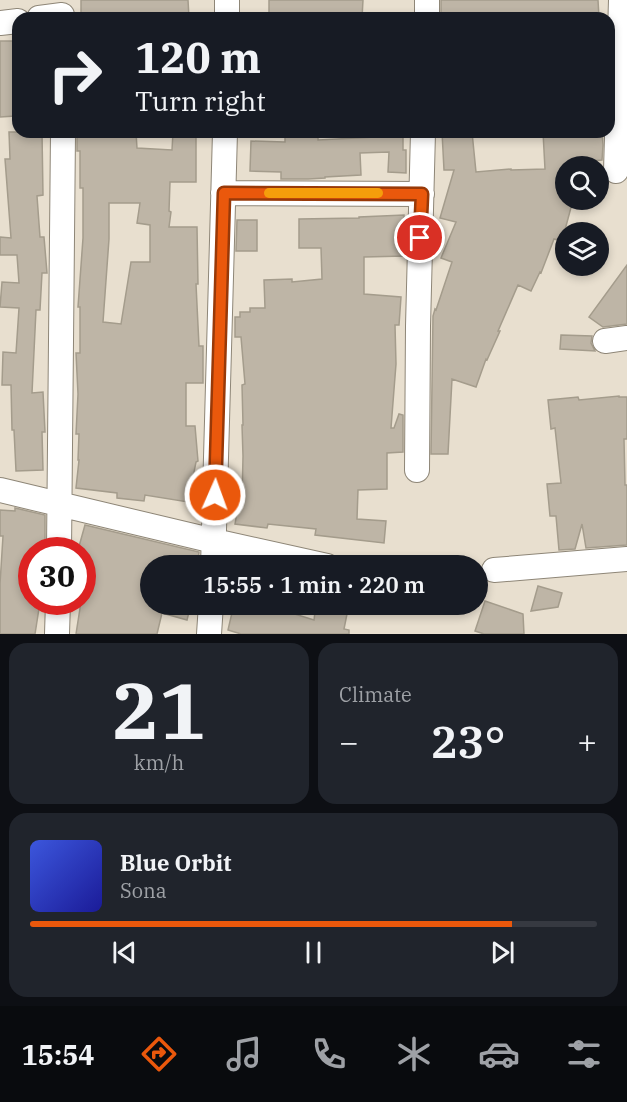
<!DOCTYPE html>
<html lang="en">
<head>
<meta charset="utf-8">
<style>
	:root { --surface:#171b24; --page:#20242c; --text:#f1f3f6; --muted:#9ea1a6; --line:#363941; --accent:#ea580c }
	body { margin:0; font-family:"IBM Plex Serif",serif; background:var(--page); color:var(--text); height:100vh; display:flex; flex-direction:column; font-size:22px; white-space:nowrap }
	* { box-sizing:border-box; margin:0 }
	p { font-size:20px; color:var(--muted) }
	.icon { flex:none; width:33px; height:33px; fill:none; stroke:currentColor; stroke-width:2; stroke-linecap:round; stroke-linejoin:round }
	.map { position:relative; height:634px; overflow:hidden }
	.side { display:flex; flex-direction:column; gap:9px; padding:9px; background:#0d0f14; flex:1 }
	.side>* { flex:none }
	.top-card { position:absolute; left:12px; top:12px; width:603px; height:126px; border-radius:18px; box-shadow:0 3px 9px #0003; background:#171b24; color:var(--text); overflow:hidden }
	.fabs { position:absolute; left:555px; top:156px; display:grid; gap:12px }
	.fabs a { display:grid; place-items:center; width:54px; height:54px; border-radius:50%; background:var(--surface); box-shadow:0 3px 9px #0003; font-size:30px }
	.speed { position:absolute; left:18px; top:537px; display:flex; gap:12px; font-size:30px; font-weight:700; text-align:center }
	.speed>* { display:grid; place-content:center; width:78px; height:78px; border-radius:50%; background:var(--surface); box-shadow:0 3px 9px #0003; line-height:1 }
	.speed .limit { border:9px solid #d22; background:#fff; color:#111 }
	.pin { position:absolute; display:grid; place-items:center; width:51px; height:51px; color:#fff; margin:-26px; border:3px solid #fff; border-radius:50%; box-shadow:0 2px 6px #0007 }
	.me { position:absolute; width:66px; margin:-33px; rotate:2deg; stroke-linejoin:round; filter:drop-shadow(0 0 4px #0008) }
	.turn { display:flex; align-items:center; gap:21px; height:126px; padding:0 24px; font-size:27px }
	.turn .icon { width:78px; height:78px; stroke-width:2.5 }
	.turn b { display:block; font-size:42px; line-height:51px }
	.big { font-size:45px; font-weight:600; line-height:1.1 }
	.side .card { flex:1; display:flex; flex-direction:column; justify-content:center; gap:9px; min-width:0; padding:0 21px; border-radius:18px; background:var(--page) }
	.side .dial { align-items:center; gap:0 }
	.dial b { font-size:78px; line-height:1 }
	.song { display:flex; align-items:center; gap:18px }
	.cover { width:72px; height:72px; border-radius:9px; background:linear-gradient(135deg,hsl(230 70% 55%),hsl(240 70% 35%)) }
	.played { height:6px; border-radius:3px; background:linear-gradient(90deg,var(--accent) 85%,var(--line) 85%) }
	.keys { display:flex; justify-content:space-around; direction:ltr }
	.heat { display:flex; justify-content:space-between; align-items:center; font-size:33px; direction:ltr }
	.side .tiles { flex:1; display:grid; gap:9px; grid-template-columns:1fr 1fr }
	.card:last-child { grid-column:span 2 }
	.trip { position:absolute; left:140px; top:555px; width:348px; height:60px; border-radius:30px; background:var(--surface); box-shadow:0 3px 9px #0003; font-weight:600; line-height:60px; text-align:center }
	.tabs { display:flex; height:96px; justify-content:space-around; align-items:center; background:#090b0e; color:var(--muted) }
	.tabs .icon { width:42px; height:42px }
	.tabs .current { color:var(--accent) }
	.tabs b { font-size:27px; color:var(--text) }
	.map>svg:first-child { display:block }
	.building { fill:#beb5a6; stroke:#a49c8c; stroke-width:1.5; fill-rule:evenodd }
	.lines { fill:none; stroke-linecap:round; stroke-linejoin:round }
	.minor-casing { stroke:#8e8677; stroke-width:26 }
	.minor { stroke:#fff; stroke-width:24 }
	.route-casing { stroke:#983908; stroke-width:15 }
	.route { stroke:#ea580c; stroke-width:10 }
	.slow { stroke:#f59e0b; stroke-width:10 }
</style>
</head>
<body>
<div class="map">
<svg width="627" height="634" viewBox="0 0 627 634">
	<rect width="100%" height="100%" fill="#e8dfcf"/>
	<path class="building" d="M81 0H188L189 18H81Z
		M269 0H363L362 18 325 17 269 18Z
		M441 0H598L599 18H471V13H441Z
		M0 41H18V96H15V116L0 117Z
		M9 132H42L43 195 37 196 40 237H44L47 273H42L40 310H36L32 393 43 392 45 432H42L43 470 16 471 14 430H12L11 385H2L3 352 16 353 19 308 0 307 2 282 19 283 17 255H0V237L11 238 5 159H10Z
		M77 132H136L137 148 172 150 173 132H196V182H170L169 211 171 212 169 227H197L198 284H196L199 346H203V383H186V426H195L198 461 196 462 188 502 145 495 144 501 117 498V493L76 488 79 460H78L79 434H76L78 394 76 353H80V307H78L83 238V188H80V151H77ZM109 203H140L137 223 150 225V262H131L121 324 103 322 109 239Z
		M285 132H318V140L375 137V132H403V150H406V173L388 172 389 152 360 153 361 175 325 177V178L308 179H281V172L250 171 251 141 285 142Z
		M442 132H472L476 172 511 169V170L545 169 543 132H602L603 145 602 160 566 163V200H573L562 241 554 239 541 273 540 272 531 291 518 285 498 331H500L487 360 486 359 476 387 452 379 448 454H431L433 316 435 309 436 310 452 262 441 258 456 222 440 218 454 170H444Z
		M404 215 405 256 364 257V294L401 297 399 325H395L396 364 391 428H394L399 414 403 415V452L387 453V489L358 490 357 519 386 521 384 543 315 535 316 529 268 524 267 528 235 524 239 501 242 502 243 456 242 425H243L242 385 245 384 241 337H235V317H240V312H250V308H265L264 280 292 279V282L322 279 321 248H299V219L359 218V217Z
		M237 220H257V251H236Z
		M627 265V324L603 327 589 317Z
		M561 335 592 336 591 343 595 351 560 349Z
		M619 396V397H627V439H624L625 485H627V545L586 548 582 524 575 549 559 550 556 516H550L547 484 561 483 555 428 551 429 548 400 578 397 579 400Z
		M15 508 45 515V550H32V602H40L35 634H0V584L3 536H0V510L15 511Z
		M85 525 199 552 197 566H150V604H191L187 620 162 613 157 634H76L81 602H82V550H78Z
		M538 586 562 593 558 607 531 611Z
		M485 601 523 614 524 634H484L475 631Z
		M234 604H272V607L314 620 316 604H349L344 629 349 630V634H241L228 630Z"/>
	<g class="lines">
		<defs>
			<path id="minor" d="M39 18 62 15
				M227 18V0
				M427 18V0
				M0 23 18 21
				M616 171 621 0
				M223 193 422 194
				M605 341 627 338
				M417 470 418 326 423 132
				M0 490 214 541 327 566
				M59 550 63 132
				M213 566 225 132
				M494 570 627 559
				M57 634 58 602
				M209 634 211 604"/>
		</defs>
		<use href="#minor" class="minor-casing"/>
		<use href="#minor" class="minor"/>
	</g>
	<g class="lines">
		<defs>
			<path id="route" d="M215 495 224 193 422 194 420 238"/>
		</defs>
		<use href="#route" class="route-casing"/>
		<use href="#route" class="route"/>
		<path class="slow" d="M269 193H378"/>
	</g>
</svg>
<div class="fabs">
<a><svg class="icon" aria-label="search" viewBox="0 0 24 24"><circle cx="10" cy="10" r="6"/><path d="M15 15l6 6"/></svg></a>
<a><svg class="icon" aria-label="layers" viewBox="0 0 24 24"><path d="M12 4l9 5-9 5-9-5zM3 14l9 5 9-5"/></svg></a>
</div>
<div class="speed"><div class="limit">30</div></div>
<div class="pin" style="left:420px;top:238px;background:#d93025"><svg class="icon" aria-label="arrive" viewBox="0 0 24 24"><path d="M6 21V4h12l-3 4 3 4H6"/></svg></div>
<svg class="me" style="left:215px;top:495px" viewBox="-20 -20 40 40"><circle r="17" fill="#ea580c" stroke="#fff" stroke-width="3"/><path d="M0-11L8 9 0 5-8 9z" fill="#fff"/></svg>
<div class="trip">15:55 · 1 min · 220 m</div>
<div class="top-card">
<div class="turn"><svg class="icon" aria-label="right" viewBox="0 0 24 24"><path d="M7 20v-9h11M14 6l5 5-5 5"/></svg><div><b>120 m</b>Turn right</div></div>
</div>
</div>
<section class="side">
<div class="tiles">
<div class="card dial"><b>21</b><p>km/h</p></div>
<div class="card"><p>Climate</p>
<div class="heat"><a>−</a><b class="big">23°</b><a>+</a></div>
</div>
<div class="card">
<div class="song"><i class="cover"></i><div><b>Blue Orbit</b><p>Sona</p></div></div>
<div class="played"></div>
<div class="keys"><svg class="icon" aria-label="previous" viewBox="0 0 24 24"><path d="M18 5L8 12l10 7zM5 5v14"/></svg><svg class="icon" aria-label="pause" viewBox="0 0 24 24"><path d="M8 5v14M16 5v14"/></svg><svg class="icon" aria-label="next" viewBox="0 0 24 24"><path d="M6 5l10 7-10 7zM19 5v14"/></svg></div>
</div>
</div>
</section>
<nav class="tabs">
<b>15:54</b>
<svg class="icon current" aria-label="directions" viewBox="0 0 24 24"><path d="M12 3l9 9-9 9-9-9zM9 14v-3h6M13 9l2 2-2 2"/></svg>
<svg class="icon" aria-label="music" viewBox="0 0 24 24"><path d="M9 18V5l10-2v13"/><circle cx="6" cy="18" r="3"/><circle cx="16" cy="16" r="3"/></svg>
<svg class="icon" aria-label="phone" viewBox="0 0 24 24"><path d="M5 4h4l2 5-3 2q2 4 5 5l2-3 5 2v4C11 20 4 13 5 4z"/></svg>
<svg class="icon" aria-label="climate" viewBox="0 0 24 24"><path d="M12 3v18M4 7l16 10M4 17L20 7"/></svg>
<svg class="icon" aria-label="car" viewBox="0 0 24 24"><path d="M5 17H2v-5l4-1 3-4h7l3 4 3 1v5h-3M9 17h6M6 11h13"/><circle cx="7" cy="17" r="2"/><circle cx="17" cy="17" r="2"/></svg>
<svg class="icon" aria-label="filters" viewBox="0 0 24 24"><path d="M4 7h16M4 17h16"/><circle cx="9" cy="7" r="2"/><circle cx="15" cy="17" r="2"/></svg>
</nav>
</body>
</html>
